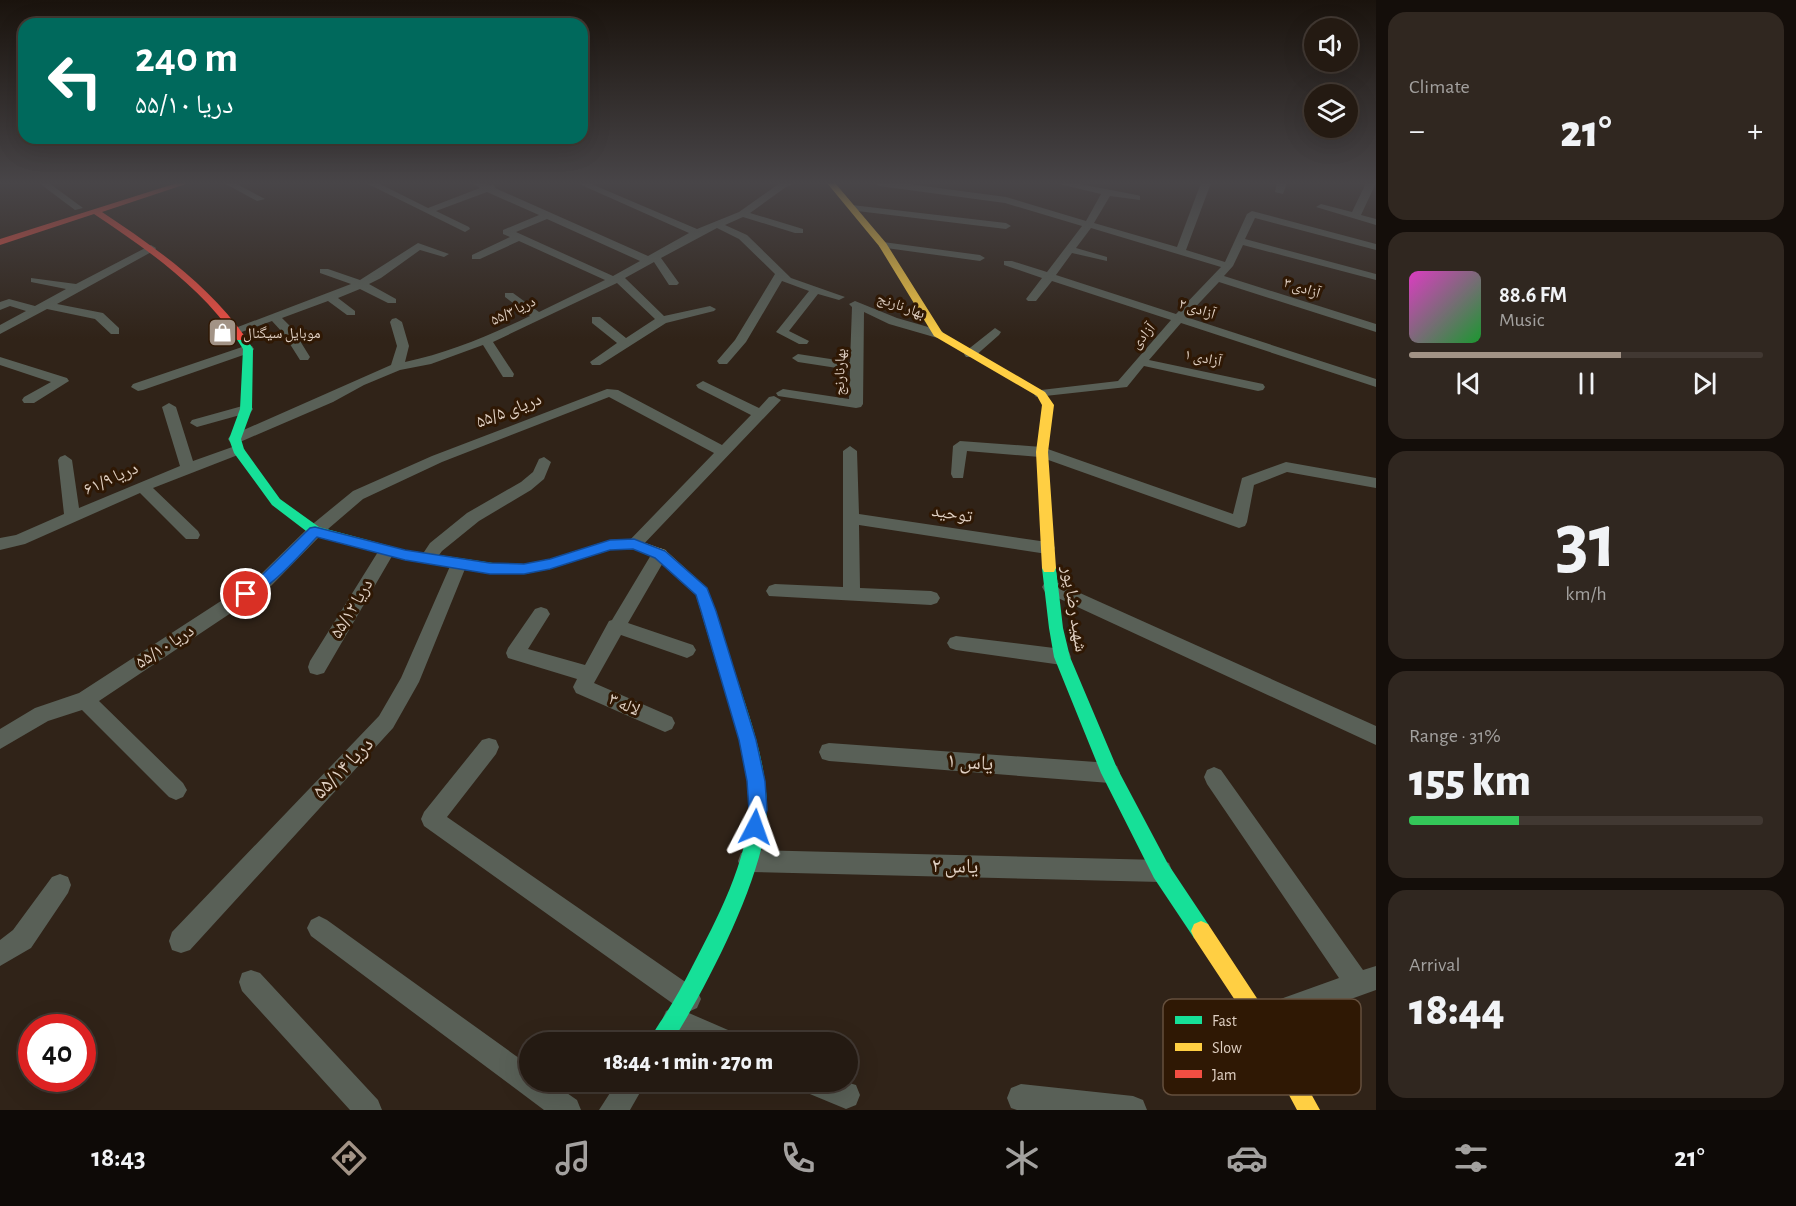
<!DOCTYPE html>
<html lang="en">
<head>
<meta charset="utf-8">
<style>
	:root { --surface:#241a12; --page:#302720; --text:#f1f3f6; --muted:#a3a19f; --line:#413832; --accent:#a29386 }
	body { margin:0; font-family:"Alegreya Sans","Noto Naskh Arabic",sans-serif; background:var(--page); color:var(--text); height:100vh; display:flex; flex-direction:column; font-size:22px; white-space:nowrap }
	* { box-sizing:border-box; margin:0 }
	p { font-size:20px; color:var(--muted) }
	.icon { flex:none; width:33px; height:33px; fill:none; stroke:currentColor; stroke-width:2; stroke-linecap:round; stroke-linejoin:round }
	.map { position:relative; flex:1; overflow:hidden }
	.details { display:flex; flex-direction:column; gap:12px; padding:12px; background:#140e0a; width:420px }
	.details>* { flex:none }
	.banner { position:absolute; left:18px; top:18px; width:570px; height:126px; border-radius:18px; box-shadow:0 6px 24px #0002,0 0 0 2px var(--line); background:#00695c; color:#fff; overflow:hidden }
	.tools { position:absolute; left:1304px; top:18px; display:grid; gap:12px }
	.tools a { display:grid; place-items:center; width:54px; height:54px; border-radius:50%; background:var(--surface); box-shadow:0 6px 24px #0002,0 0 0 2px var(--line); font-size:30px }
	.speed { position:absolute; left:18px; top:1014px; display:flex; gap:12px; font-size:30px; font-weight:700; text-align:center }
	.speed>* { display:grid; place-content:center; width:78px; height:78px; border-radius:50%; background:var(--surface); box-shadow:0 6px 24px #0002,0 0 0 2px var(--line); line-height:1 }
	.speed .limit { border:9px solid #d22; background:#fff; color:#111 }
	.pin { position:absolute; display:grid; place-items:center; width:51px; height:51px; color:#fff; margin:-26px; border:3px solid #fff; border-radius:50%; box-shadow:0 2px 6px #0007 }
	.me { position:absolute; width:66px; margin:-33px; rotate:4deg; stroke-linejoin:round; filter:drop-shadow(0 0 4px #0008) }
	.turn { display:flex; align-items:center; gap:21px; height:126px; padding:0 18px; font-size:27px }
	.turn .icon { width:78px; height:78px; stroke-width:2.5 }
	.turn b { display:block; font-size:42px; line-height:51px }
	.big { font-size:45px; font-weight:800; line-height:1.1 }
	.details .card { flex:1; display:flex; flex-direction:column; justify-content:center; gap:9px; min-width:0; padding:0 21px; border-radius:18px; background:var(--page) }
	.details .dial { align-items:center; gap:0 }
	.dial b { font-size:78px; line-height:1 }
	.song { display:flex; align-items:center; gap:18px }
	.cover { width:72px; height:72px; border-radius:9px; background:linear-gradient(135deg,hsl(310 70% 55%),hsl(130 70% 35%)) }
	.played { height:6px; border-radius:3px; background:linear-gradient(90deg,var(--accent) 60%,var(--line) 60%) }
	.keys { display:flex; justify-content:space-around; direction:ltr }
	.heat { display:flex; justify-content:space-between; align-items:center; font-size:33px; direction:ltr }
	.charge { height:9px; border-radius:4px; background:linear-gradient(90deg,#34c759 31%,var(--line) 0) }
	.trip { position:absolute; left:519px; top:1032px; width:339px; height:60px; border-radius:30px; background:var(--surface); box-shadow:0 6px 24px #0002,0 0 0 2px var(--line); font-weight:800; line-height:60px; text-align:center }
	.tabs { display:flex; height:96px; justify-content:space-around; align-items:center; background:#0e0a07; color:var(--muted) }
	.tabs .icon { width:42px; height:42px }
	.tabs .active { color:var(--accent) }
	.tabs b { font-size:27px; color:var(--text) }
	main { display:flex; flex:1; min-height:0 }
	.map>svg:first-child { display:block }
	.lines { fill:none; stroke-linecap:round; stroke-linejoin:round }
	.street { fill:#596057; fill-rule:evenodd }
	.fast { fill:#16e098; fill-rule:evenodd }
	.slow { fill:#ffcf43; fill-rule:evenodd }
	.jam { fill:#f24e42; fill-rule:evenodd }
	.route { fill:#1a73e8; stroke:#114b97; stroke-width:1.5 }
	.labels { text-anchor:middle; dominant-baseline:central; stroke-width:6; stroke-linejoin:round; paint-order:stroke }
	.far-street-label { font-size:15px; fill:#dfcfc2; stroke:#2f1804 }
	.far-poi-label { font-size:15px; fill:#dfcfc2; stroke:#2f1804; text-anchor:start }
	.street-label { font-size:18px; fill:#dfcfc2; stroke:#2f1804 }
	.near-street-label { font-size:21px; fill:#dfcfc2; stroke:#2f1804 }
	.key { fill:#2f1804; stroke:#644f3d; stroke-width:1.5 }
	.key-label { font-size:16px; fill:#dfcfc2 }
</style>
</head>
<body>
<main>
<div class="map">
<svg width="1376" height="1110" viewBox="0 0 1376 1110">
	<rect width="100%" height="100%" fill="#302318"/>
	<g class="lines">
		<path class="street" d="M39 183H49L83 208 75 210Z
			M224 183H235L265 199 257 201Z
			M366 183H378L428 208 480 188 472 183 494 185 495 188 648 256 689 233 577 183H589L697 229 739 212 780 183H795L786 187 750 213 803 229V233H795L743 217 725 225 747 235 791 278 845 297 839 300 818 294 789 331 809 341 807 344H799L776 332 809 291 782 281 746 342 727 364H719L717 361 735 340 775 274 739 239 717 228 661 258 679 283 677 285H669L654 262 625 278 664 316 710 306 716 309 714 311 666 323 600 365H592L590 362 617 343 592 323V317H600L626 338 655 319 617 283 493 342 514 374 513 377H503L483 345 431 364 400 370 364 385 333 402 240 442H230L228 439 230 436 391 365 397 346 390 322 392 319 396 318 402 322 409 346 405 362C449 353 490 335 530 316L505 297V293H513L539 312 605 280 519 241 480 259H472V255L510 237 503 234V230L539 215 487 192 436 211 469 227 470 229 465 232ZM547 219 640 261 613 276 516 232Z
			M875 183H901L1006 197 1086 221 1101 194 1055 183H1074L1137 195 1140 196V200L1110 196 1094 223 1177 247 1201 183H1211L1186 250 1225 262 1247 214 1252 211 1376 244V250L1255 218 1245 239 1376 274V280L1243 245 1233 266 1224 276 1376 324V332L1219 282 1186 317 1376 379V387L1181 323 1149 360 1263 384 1265 387 1263 390 1258 391 1144 366 1127 387 1036 397 1034 394 1036 391 1041 390 1118 381 1171 320 1052 281 1036 301H1028L1026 299 1042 278 1004 265V261H1012L1047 272 1082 226 1005 203 879 186ZM1091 228 1221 267 1176 314 1056 275 1072 253 1107 261V257L1076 248Z
			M1277 183H1287L1283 194 1275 192Z
			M1366 183H1376L1361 215 1376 219V225L1316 207 1321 204 1352 212Z
			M852 205 1006 223 1011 226 1006 229 849 210V206Z
			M883 242 980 255 985 258 980 261 879 247V243Z
			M418 243 449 254 444 257 420 250 381 278 369 284 396 299V303H388L360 289 338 298 355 311V315H347L328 301 282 318 292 328 310 357 308 360H300L283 333 272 321 236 334 230 330 351 284 320 273V269H328L360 280Z
			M151 245 156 248 155 250 57 304 103 313 119 328V334H111L95 319 47 309 0 334V325L26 311 10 306 0 310V302L9 299 35 306 66 289 31 282V278L76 284Z
			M855 301 897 318 942 331 944 334 938 338 934 337 889 324 864 312 863 404 861 407 856 408 778 396 776 393 783 389 849 399 850 370 798 362 792 358 798 354 850 362 852 307 849 304Z
			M995 328 1001 332 999 335 974 357H966L964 354 966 351Z
			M248 345 252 346 254 349 252 352 143 390 138 391 131 387 133 384Z
			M0 357 67 378 69 381 34 403H24L22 400 24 397 51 382 0 365Z
			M703 381 759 408 769 397 774 396 781 400 640 548H628L626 544 714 453 609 397 442 462 363 499 321 535 270 587 99 701 183 783 187 790 183 797 176 800 169 797 82 710 48 721 0 749V729L35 708 79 693 258 577 309 527 353 491 432 456 607 389 618 390 722 445 751 415 698 388 696 385Z
			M169 403 176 407 193 461 238 445 245 450 243 453 153 488 198 531 200 535 198 539H186L140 493 25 544 0 550V538L16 535 64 514 58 460 60 457 65 455 72 460 79 508 180 466 162 407Z
			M246 405 251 406 253 409 251 412 197 427 190 423 192 420Z
			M960 441 1042 447 1233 514 1242 478 1286 462 1376 478V488L1287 472 1254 485 1247 522 1245 526 1239 528 1040 457 967 451 963 478H953L951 474 953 446Z
			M850 446 857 451 859 514 1047 542 1053 544 1055 548 1053 552 1047 554 859 525 860 588 931 591 937 593 940 598 937 603 931 605 769 596 766 591 769 586 775 584 843 587V451Z
			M544 457 551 462 544 479 531 490 479 521 442 551 434 562 428 564 422 562 420 558 430 543 467 513 521 482 533 472 539 459Z
			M387 545 393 547 395 551 324 673 317 675 310 673 308 667 310 661 381 547Z
			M660 548 666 550 668 554 628 623 693 645 696 650 693 655 687 658 621 635 594 683 672 717 675 723 672 729 665 732 658 729 576 693 573 687 577 679 508 658 506 653 508 648 535 609 541 607 547 609 550 614 528 649 585 665 609 621 612 620 654 550Z
			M459 558 465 560 467 564 419 682 393 728 190 950 181 953 172 950 169 941 172 932 379 716 401 678 451 564 453 560Z
			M1051 580 1376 726V745L1045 592 1042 587 1045 582Z
			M956 636 1062 649 1069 652 1071 657 1069 662 1062 665 956 650 950 648 947 643 950 638Z
			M489 738 496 740 499 747 496 754 447 817 697 990 701 999 697 1008 688 1012 679 1008 424 826 421 819 424 812 482 740Z
			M829 743 1110 763 1117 766 1120 773 1117 780 1110 783 829 761 822 759 819 752 822 745Z
			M1214 767 1221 770 1363 970 1376 966V990L1259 1032 1250 1028 1246 1019 1250 1010 1339 978 1207 784 1204 777 1207 770Z
			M749 850 1161 860 1169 863 1172 871 1169 879 1161 882 749 872 741 869 738 861 741 853Z
			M60 874 68 877 71 885 68 893 31 948 0 966V940L13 930 52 877Z
			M319 916 327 920 530 1066V1082H551L577 1100 581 1110H544L311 936 307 928 311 920Z
			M251 970 260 973 378 1100 382 1110H350L242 991 239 982 242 973Z
			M675 1007 735 1033 739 1042H697L666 1029 662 1020 666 1011Z
			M617 1082H646L630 1110H599Z
			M802 1082H846L856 1085 860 1095 856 1105 846 1109 805 1092Z
			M1021 1084 1133 1096 1143 1100 1147 1110H1017L1011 1108 1007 1098 1011 1088Z"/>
		<path class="fast" d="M241 335 245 336 253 349 252 409 241 439 244 449 280 499 319 527 405 550 493 563 498 564 500 568 498 572 493 573 405 560 310 534 272 505 234 453 229 439 240 409 243 349 236 338Z
			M1049 563 1054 564 1056 568 1063 628 1070 657 1117 768 1168 864 1208 924 1211 931 1208 938 1201 941 1194 938 1154 878 1101 773 1054 657 1049 628 1042 568 1044 564Z
			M726 663 731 664 734 669C748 713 766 759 767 807 768 870 706 988 672 1042H650C653 1032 659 1024 665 1015 675 999 684 983 692 967 716 921 749 859 749 808 750 760 732 714 718 669L721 664Z"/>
		<path class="slow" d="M827 183H835L886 243 942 332 1045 392 1054 405 1048 452 1056 568 1054 572H1044L1042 568 1036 452 1042 405 1037 396 934 336 879 246Z
			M634 539 665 550 707 588 734 669 731 674 726 675 721 674 718 669 696 595 655 558 633 549 610 550 550 569 524 574 493 573 488 572 486 568 488 564 493 563 524 564 550 559 610 540Z
			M1201 921 1208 924 1266 1012 1320 1110H1297L1252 1026 1194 938 1191 931 1194 924Z"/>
		<path class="jam" d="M177 183H189L102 212C156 248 208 284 246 338L245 340H237C200 286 148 250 94 214L0 245V239Z"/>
	</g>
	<linearGradient id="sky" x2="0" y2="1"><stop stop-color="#1a130d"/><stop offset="0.54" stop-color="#484548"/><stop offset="1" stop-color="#484548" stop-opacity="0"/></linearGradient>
	<rect width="1376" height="339" fill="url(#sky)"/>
	<path class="route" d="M315 527 405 550 490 563 524 564 550 559 610 540 634 539 665 551 707 588 716 611 756 740 765 781 767 810 761 833 755 836 749 833 746 827 749 810 747 781 739 740 701 611 696 595 655 558 633 549 610 550 550 569 524 574H490L405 560 317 537C304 550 259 603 241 597L239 594 241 590 259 578 310 528Z"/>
	<defs>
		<symbol id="shop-square" viewBox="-11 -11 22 22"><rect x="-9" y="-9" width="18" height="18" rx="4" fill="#a29386" stroke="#2f1804"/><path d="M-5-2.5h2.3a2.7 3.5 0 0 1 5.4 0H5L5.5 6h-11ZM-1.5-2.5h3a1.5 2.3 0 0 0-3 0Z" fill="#fff"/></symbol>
	</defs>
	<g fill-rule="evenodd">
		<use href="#shop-square" x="206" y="316" width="33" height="33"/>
	</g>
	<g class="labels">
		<g class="far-street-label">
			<text transform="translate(1302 288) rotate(18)">آزادی ۳</text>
			<text transform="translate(901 306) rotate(20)">بهار نارنج</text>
			<text transform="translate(1197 309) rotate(18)">آزادی ۲</text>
			<text transform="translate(513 311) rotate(-26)">دریا ۵۵/۳</text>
			<text transform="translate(1143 336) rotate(-49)">آزادی</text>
			<text transform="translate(1203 358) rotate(12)">آزادی ۱</text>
			<text transform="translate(840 372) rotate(-88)">بهارنارنج</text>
		</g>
		<g class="far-poi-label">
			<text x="243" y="333">موبایل سیگنال</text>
		</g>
		<g class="street-label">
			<text transform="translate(509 411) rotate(-21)">دریای ۵۵/۵</text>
			<text transform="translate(111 479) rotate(-24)">دریا ۶۱/۹</text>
			<text transform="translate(952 514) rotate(9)">توحید</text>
			<text transform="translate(352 609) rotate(-59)">دریا ۵۵/۱۲</text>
			<text transform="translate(1074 609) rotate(81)">شهید رضا پور</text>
			<text transform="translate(165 647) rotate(-33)">دریا ۵۵/۱۰</text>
			<text transform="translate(624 705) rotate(24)">لاله ۳</text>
		</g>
		<g class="near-street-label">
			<text transform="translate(970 762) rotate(4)">یاس ۱</text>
			<text transform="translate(343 768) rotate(-46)">دریا ۵۵/۱۴</text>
			<text transform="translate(955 866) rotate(1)">یاس ۲</text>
		</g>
	</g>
	<rect x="1163" y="999" width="198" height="96" rx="9" class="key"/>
	<rect x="1175" y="1016" width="27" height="8" fill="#16e098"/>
	<rect x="1175" y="1043" width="27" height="8" fill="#ffcf43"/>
	<rect x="1175" y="1070" width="27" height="8" fill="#f24e42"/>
	<g class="key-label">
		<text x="1212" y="1026">Fast</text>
		<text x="1212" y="1053">Slow</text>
		<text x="1212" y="1080">Jam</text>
	</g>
</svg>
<div class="tools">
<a><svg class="icon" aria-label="sound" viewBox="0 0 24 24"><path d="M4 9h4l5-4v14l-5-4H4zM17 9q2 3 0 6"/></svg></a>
<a><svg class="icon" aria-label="layers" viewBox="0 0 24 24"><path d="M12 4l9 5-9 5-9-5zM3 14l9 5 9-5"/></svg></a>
</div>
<div class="speed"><div class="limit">40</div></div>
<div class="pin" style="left:246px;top:594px;background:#d93025"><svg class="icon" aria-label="arrive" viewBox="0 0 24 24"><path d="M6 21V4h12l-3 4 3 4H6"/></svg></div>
<svg class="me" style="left:755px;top:827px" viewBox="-20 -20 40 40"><path d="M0-17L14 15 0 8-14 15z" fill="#1a73e8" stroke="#fff" stroke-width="4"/></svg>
<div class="trip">18:44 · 1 min · 270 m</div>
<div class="banner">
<div class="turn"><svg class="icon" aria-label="left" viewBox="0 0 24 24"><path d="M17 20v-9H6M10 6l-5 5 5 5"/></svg><div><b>240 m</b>دریا ۵۵/۱۰</div></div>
</div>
</div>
<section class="details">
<div class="card"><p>Climate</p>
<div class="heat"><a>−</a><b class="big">21°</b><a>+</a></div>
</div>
<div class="card">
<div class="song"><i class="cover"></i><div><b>88.6 FM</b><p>Music</p></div></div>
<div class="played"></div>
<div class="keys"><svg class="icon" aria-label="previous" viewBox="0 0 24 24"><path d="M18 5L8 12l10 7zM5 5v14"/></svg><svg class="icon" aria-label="pause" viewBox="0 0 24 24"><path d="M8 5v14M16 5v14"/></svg><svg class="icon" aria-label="next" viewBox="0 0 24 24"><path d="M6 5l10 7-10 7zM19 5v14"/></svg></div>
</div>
<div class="card dial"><b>31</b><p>km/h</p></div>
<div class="card"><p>Range · 31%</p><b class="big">155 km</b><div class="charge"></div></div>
<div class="card"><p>Arrival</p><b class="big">18:44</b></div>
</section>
</main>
<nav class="tabs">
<b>18:43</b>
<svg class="icon active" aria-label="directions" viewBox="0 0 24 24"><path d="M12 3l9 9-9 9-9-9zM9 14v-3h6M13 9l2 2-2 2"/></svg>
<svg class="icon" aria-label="music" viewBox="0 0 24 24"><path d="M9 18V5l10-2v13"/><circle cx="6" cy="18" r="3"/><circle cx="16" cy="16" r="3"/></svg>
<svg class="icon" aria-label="phone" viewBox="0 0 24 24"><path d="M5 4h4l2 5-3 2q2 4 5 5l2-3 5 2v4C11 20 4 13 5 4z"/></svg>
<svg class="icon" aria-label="climate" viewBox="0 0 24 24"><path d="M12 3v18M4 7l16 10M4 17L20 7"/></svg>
<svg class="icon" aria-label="car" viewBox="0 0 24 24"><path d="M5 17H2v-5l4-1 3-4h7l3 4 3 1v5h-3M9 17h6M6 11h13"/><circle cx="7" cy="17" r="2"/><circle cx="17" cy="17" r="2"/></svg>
<svg class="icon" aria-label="filters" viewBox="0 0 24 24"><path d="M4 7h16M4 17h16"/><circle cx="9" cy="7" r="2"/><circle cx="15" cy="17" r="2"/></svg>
<b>21°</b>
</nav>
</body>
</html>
